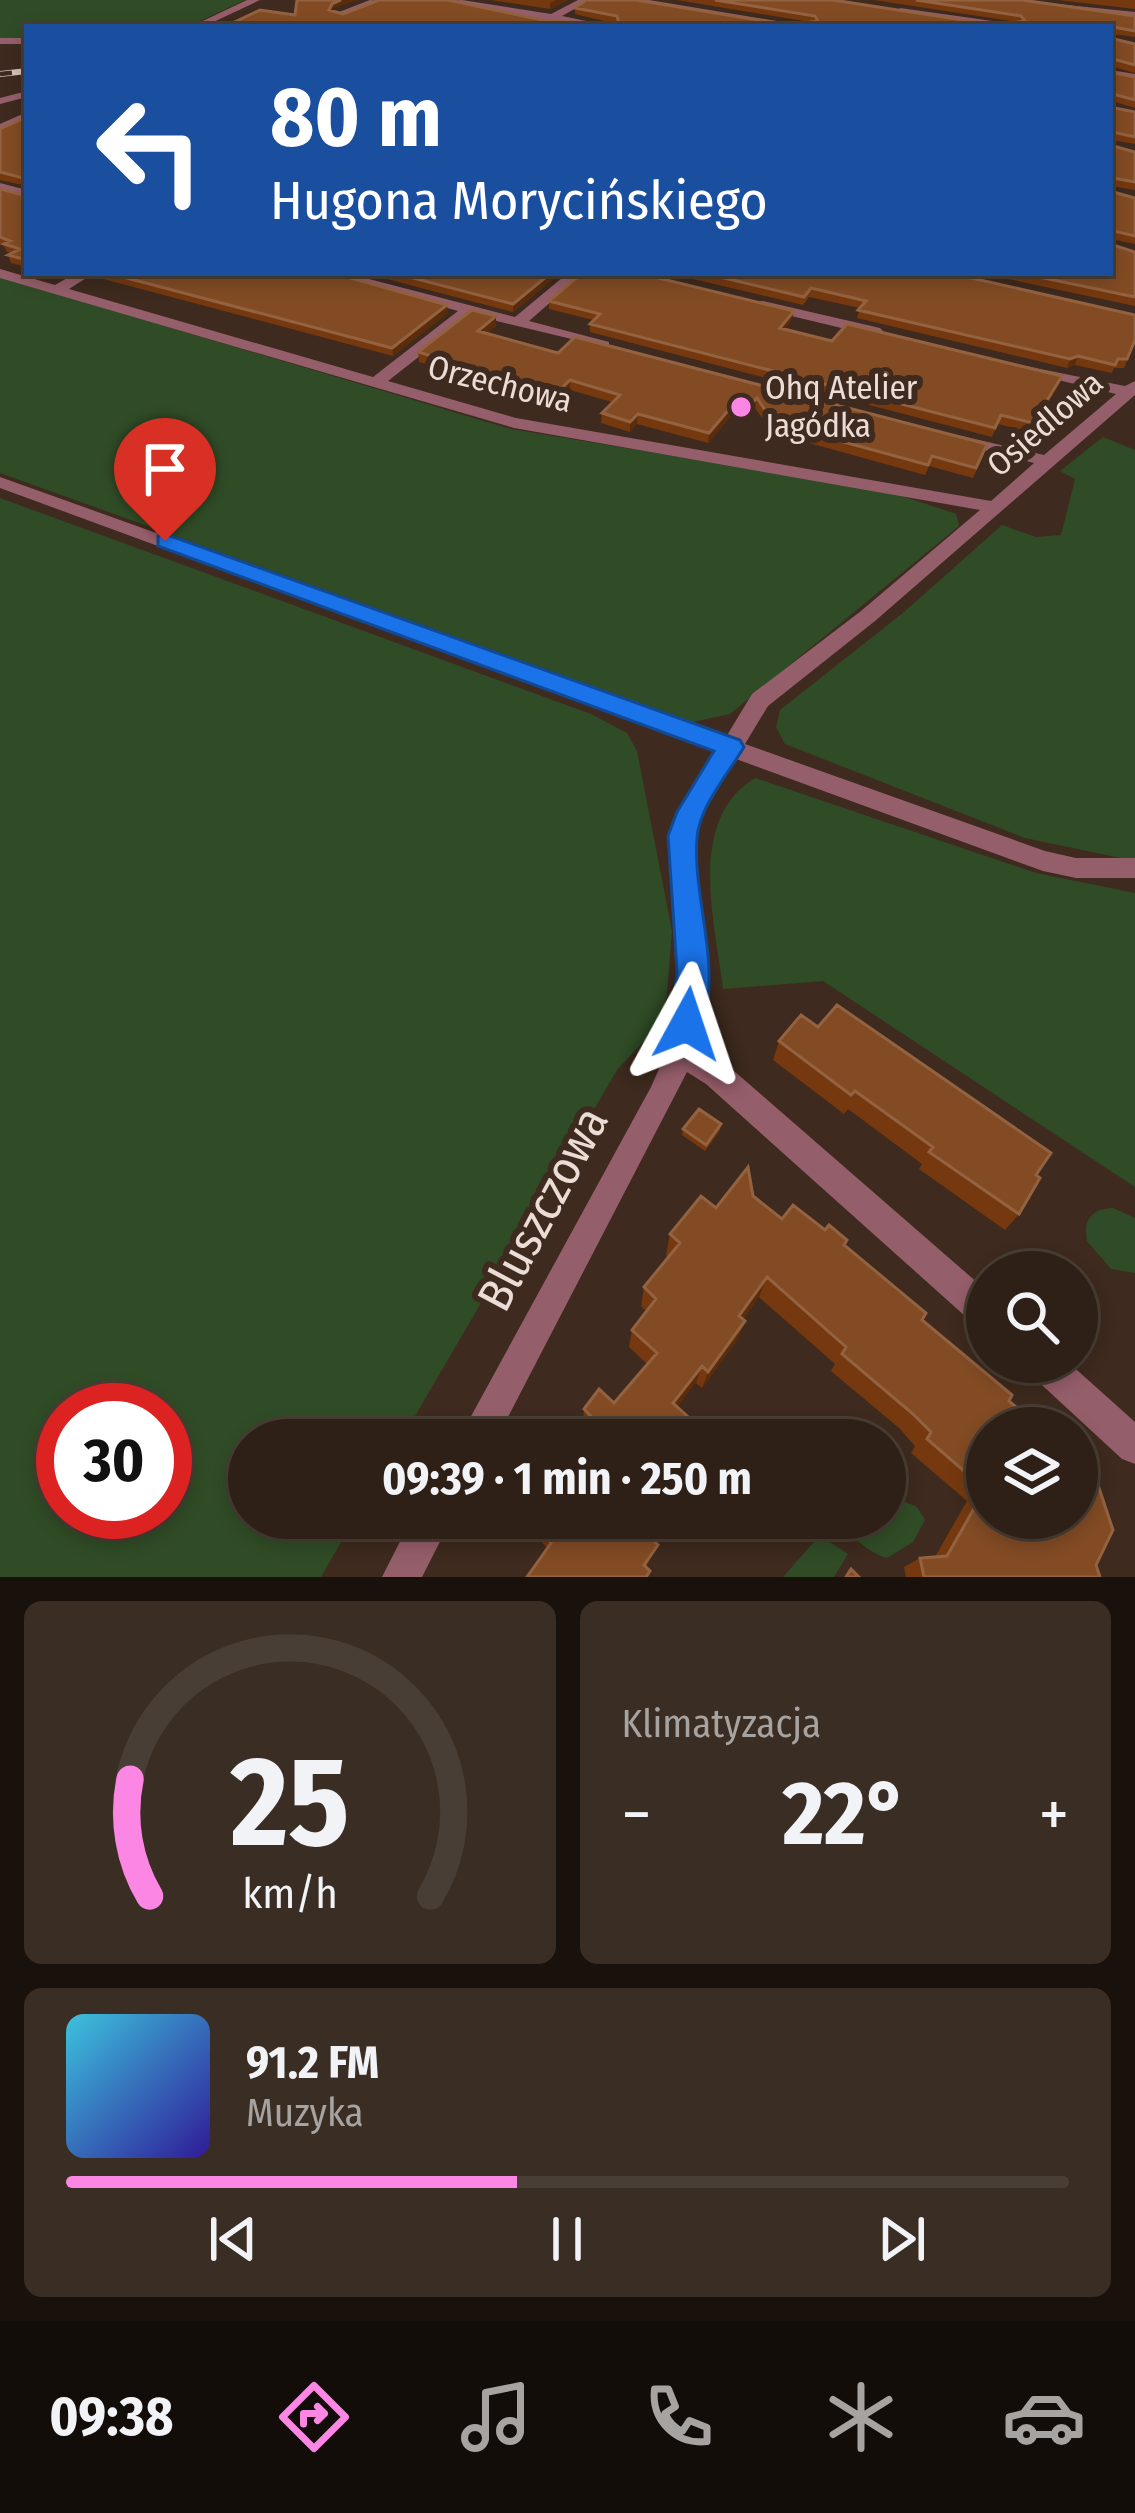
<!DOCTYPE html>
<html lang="pl">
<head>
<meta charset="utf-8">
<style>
	:root { --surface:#2e2016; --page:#3a2d23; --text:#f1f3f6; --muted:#a7a3a1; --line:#493e35; --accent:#fc86e4 }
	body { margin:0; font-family:"Fira Sans Condensed",sans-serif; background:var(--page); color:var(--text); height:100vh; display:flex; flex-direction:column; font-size:45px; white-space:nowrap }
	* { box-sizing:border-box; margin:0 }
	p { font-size:39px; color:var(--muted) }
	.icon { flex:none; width:66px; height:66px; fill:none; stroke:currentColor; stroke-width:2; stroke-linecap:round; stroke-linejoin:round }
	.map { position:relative; height:1577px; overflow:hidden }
	.details { display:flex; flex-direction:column; gap:24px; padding:24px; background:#19120c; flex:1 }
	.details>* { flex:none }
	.hud { position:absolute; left:24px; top:24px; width:1089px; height:252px; border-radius:0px; box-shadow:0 6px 18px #0003,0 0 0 3px var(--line); background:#1a4fa0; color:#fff; overflow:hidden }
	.buttons { position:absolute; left:966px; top:1251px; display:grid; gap:24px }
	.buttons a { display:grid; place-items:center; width:132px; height:132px; border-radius:50%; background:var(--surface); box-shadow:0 6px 18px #0003,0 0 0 3px var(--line); font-size:60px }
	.speed { position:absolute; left:36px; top:1383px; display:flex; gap:24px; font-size:60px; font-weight:700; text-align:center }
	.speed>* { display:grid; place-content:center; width:156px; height:156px; border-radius:50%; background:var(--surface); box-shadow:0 6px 18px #0003,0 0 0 3px var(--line); line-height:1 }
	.speed .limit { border:18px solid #d22; background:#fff; color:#111 }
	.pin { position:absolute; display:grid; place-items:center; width:102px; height:102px; color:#fff; margin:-123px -51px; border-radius:50% 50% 50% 0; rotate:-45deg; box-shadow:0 0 12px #0007 }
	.pin .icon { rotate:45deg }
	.me { position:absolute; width:132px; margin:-66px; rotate:5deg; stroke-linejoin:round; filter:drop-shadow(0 0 9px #0008) }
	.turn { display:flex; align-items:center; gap:42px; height:252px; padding:0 48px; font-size:54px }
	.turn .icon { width:156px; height:156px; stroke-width:2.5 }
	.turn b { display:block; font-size:84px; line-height:102px }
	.big { font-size:90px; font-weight:700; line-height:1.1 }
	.details .widget { flex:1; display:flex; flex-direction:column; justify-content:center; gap:18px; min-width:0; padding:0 42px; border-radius:18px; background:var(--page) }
	.details .dial { align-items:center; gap:0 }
	.dial svg { height:312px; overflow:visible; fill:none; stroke:var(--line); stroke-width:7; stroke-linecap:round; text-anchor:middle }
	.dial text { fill:var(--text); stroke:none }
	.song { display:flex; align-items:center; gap:36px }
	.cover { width:144px; height:144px; border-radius:18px; background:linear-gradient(135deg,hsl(190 70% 55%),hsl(250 70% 35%)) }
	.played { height:12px; border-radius:6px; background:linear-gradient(90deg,var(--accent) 45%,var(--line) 45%) }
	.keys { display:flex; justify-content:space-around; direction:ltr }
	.heat { display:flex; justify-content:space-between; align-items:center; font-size:66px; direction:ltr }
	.details .tiles { flex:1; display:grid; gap:24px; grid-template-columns:1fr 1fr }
	.widget:last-child { grid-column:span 2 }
	.trip { position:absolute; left:228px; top:1419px; width:678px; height:120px; border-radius:60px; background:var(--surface); box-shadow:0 6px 18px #0003,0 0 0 3px var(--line); font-weight:700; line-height:120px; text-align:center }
	.menu { display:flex; height:192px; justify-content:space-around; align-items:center; background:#120d09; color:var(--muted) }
	.menu .icon { width:84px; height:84px }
	.menu .selected { color:var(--accent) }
	.menu b { font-size:54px; color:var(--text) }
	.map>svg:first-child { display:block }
	.green { fill:#304c26; fill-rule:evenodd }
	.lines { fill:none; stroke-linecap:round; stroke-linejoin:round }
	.minor { fill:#955e6b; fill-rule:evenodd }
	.tertiary { fill:#955e6b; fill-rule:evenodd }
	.rail-casing { stroke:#d0c1ba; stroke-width:6 }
	.rail { stroke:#3e2a1e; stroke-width:4.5; stroke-dasharray:12; stroke-linecap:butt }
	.wall { fill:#76390f }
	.shaded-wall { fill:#5a2c0c }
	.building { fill:#824b24; stroke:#936240; stroke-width:3 }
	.route { fill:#1a73e8; stroke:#114b97; stroke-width:3 }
	.poi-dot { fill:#fc86e4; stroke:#3e2a1e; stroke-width:4.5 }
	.labels { text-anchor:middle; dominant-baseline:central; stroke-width:12; stroke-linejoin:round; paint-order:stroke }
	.far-street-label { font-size:33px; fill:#ebddd6; stroke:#3e2a1e }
	.far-poi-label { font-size:33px; fill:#ebddd6; stroke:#3e2a1e; text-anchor:start }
	.near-street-label { font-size:48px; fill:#ebddd6; stroke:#3e2a1e }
</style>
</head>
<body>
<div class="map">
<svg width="1135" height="1577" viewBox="0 0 1135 1577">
	<rect width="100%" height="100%" fill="#3e2a1e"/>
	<path class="green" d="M0 0H245L187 27H27V38L0 39Z
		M0 277 511 429 890 492 956 514 959 526 730 714 693 722 0 473Z
		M1103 437 1135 450V861L1025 838 785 744 776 727 780 710 904 612 1002 525 1036 537 1061 535 1075 479 1060 471Z
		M0 498 591 714 627 733 637 751 672 931 665 1019 617 1070 401 1440H249V1518H355L321 1577H0ZM63 1410H165V1512H63Z
		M755 778 1036 873 1135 893V1187L823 981 723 989C715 922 686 820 755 778Z
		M1113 1208 1135 1218V1273L1111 1269 1087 1241C1083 1220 1091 1209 1113 1208Z
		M885 1493 917 1507 925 1520 913 1542 887 1558C870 1553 846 1535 842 1518H885Z
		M825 1539 848 1554 834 1577H783L814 1542Z"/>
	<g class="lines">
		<path class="minor" d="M370 0 381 1 342 16 334 14Z
			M462 0 551 14 578 0H590L562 16 616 27 548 23 446 1Z
			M626 0H649L813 27H789Z
			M1018 0 1135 12V18L1023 3Z
			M900 8 1014 24 1019 27 897 13Z
			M0 38H27V44H0Z
			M1110 70 1135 74V80L1110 76Z
			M27 112V119L0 131V124Z
			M0 183 27 190V198L0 191Z
			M0 269 55 285 76 273H94L69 289 373 377 458 311 322 273H346L515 317 568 273H584L529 321 609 342V348L472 315 388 381 516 418 991 501 1034 463 949 441V433L1044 455 1116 394 1025 372V366L1125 386 1135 381V395L875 621 768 706 745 744 1045 851 1076 858H1135V878H1076L1043 871 736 759 703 814 694 836 706 994 696 1047 726 1064 987 1291V1330L975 1325 706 1084 687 1072 496 1440H458L651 1087 666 1053 678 994 670 836 682 805 716 751 0 488V477L726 737 752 694 861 611 980 510 514 428 0 278Z
			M763 301 880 328 883 331 875 336 758 308V302Z
			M1025 1362H1068L1135 1422V1464L1122 1459 1030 1374Z
			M412 1518H452L422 1577H382Z"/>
		<path class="tertiary" d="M247 0H260L203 27H190Z
			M27 91V97L0 104V98Z"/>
		<defs>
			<path id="rail" d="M0 74 27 71"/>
		</defs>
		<use href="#rail" class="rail-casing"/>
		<use href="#rail" class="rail"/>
	</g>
	<path class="wall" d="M491 0H568L550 9Z
		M677 0H833L995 25 1017 22 874 0H1022L1135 16V37L1111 34 224 27 332 10 343 14 617 24 575 14V8L789 25 810 22Z
		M1058 0H1135V9Z
		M1110 38 1135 44V73L1110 66Z
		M1110 72 1135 77V108L1111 101Z
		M1110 107 1135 112V144L1111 140Z
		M27 117V186L0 180V129Z
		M1110 145 1135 152V190L1111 186Z
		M0 189 23 195 27 192V267L11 263 8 255 12 253 7 252 4 246 0 244Z
		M1110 191 1135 198V244L1111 239Z
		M1135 252V306L980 273H1110Z
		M95 273H333L448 313 393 356 96 277Z
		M364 273H561L513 312Z
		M668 273H949L1135 315V346L1133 345 1124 368H1114L1112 373 1075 365 1067 368 857 318 860 308 809 297 803 305Z
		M549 301 792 319 784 330 832 341 1059 385 1030 432 998 424 992 437 590 332V324L593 320 549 309Z
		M496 316V326L488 333 558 353 575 337 984 454 973 478 929 466 925 475 773 433 755 408 745 420 731 416 708 443 637 424 630 432 601 423 602 413 612 402 570 390 552 408 463 383 462 374 419 362 418 352Z
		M779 1041 1036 1175 1019 1214 1005 1230 919 1169 922 1164 848 1109 844 1114 773 1060Z
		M721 1124 720 1130 705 1151 682 1135 683 1129Z
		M753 1196 782 1219 844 1245 922 1320 987 1428 1096 1565 1100 1577H906L904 1567 920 1558 935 1557 967 1501 911 1453 915 1446 899 1428 831 1371 835 1364 759 1297 743 1319 738 1339 702 1388 696 1383 591 1433 583 1424 584 1409 614 1403 647 1364 629 1347 632 1330 646 1311 641 1306 644 1287 668 1257 666 1255 670 1234 716 1208Z
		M541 1518H650L642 1529 658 1545 646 1567 650 1571 648 1577H527L547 1548 537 1536 535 1525Z"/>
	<path class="shaded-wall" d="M341 0H358L329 10 332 4Z
		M556 0H568L550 9V3Z
		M551 273H561L513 312V304Z
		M447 305 448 313 393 356 392 348Z
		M794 311 792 319 779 337 780 328Z
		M496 316V326L479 341 478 331Z
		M1078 356 1075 365 1067 368 1070 359Z
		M1062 376 1059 385 1030 432 1033 423Z
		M570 380V390L552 408V398Z
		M757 398 755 408 745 420 746 410Z
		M732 406 731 416 708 443 709 433Z
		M638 414 637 424 630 432V422Z
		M767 1277 759 1297 732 1333 739 1316Z
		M745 1321 738 1339 702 1388 708 1372Z
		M702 1366 696 1383 669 1418 673 1403Z"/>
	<path class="building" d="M297 0H341L332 4 329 10 343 14 379 0H448L547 21 619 24 617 16 575 8 586 0H636L789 25 818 21 815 16 715 0H833L995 25 1025 21 1021 16 916 0H1022L1135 16V31L1113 27 1110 32V27H224L260 10 295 15Z
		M1110 38 1135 44V65L1113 59 1110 61Z
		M1110 72 1135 77V100L1113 94 1110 96Z
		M1110 107 1135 112V137L1113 132 1110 140Z
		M27 117V179L0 172V129Z
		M1110 145 1135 152V182L1113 178 1110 186Z
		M0 189 23 195 27 192V260L8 255 20 249 4 244 10 241 0 237Z
		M1110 191 1135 198V236L1114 231 1110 239Z
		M1110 244 1135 252V297L1020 273H1110Z
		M108 273H333L447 305 392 348Z
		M394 273H551L513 304Z
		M582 273H638L794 311 780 328 832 341 847 324 1062 376 1033 423 1001 415 995 428 590 324 600 314 549 301Z
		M703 273H949L1135 315V340L1127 359H1118L1115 365 1078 356 1070 359 858 310 866 301 811 288 804 297Z
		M472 310 496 316 478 331 558 353 575 337 987 444 976 468 932 456 928 465 774 423 757 398 746 410 732 406 709 433 638 414 630 422 602 413 620 395 570 380 552 398 462 373 469 367 418 352Z
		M837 1005 1051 1153 1036 1175 1040 1178 1019 1214 929 1152 933 1147 855 1091 851 1095 779 1041 801 1015 818 1027Z
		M699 1109 721 1124 706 1145 683 1129Z
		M748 1167 753 1196 782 1219 793 1205 825 1230 829 1225 847 1240 844 1245 926 1313 922 1320 1012 1395 1009 1401 1041 1428H987V1518H1077V1468L1098 1485 1113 1530 1096 1565 1100 1577H924L920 1558 947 1556 985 1489 927 1439 931 1432 913 1414 842 1354 846 1347 767 1277 739 1316 745 1321 708 1372 702 1366 673 1403 698 1426 688 1440H586L598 1424 584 1409 599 1389 614 1403 657 1353 632 1330 656 1299 644 1287 680 1243 670 1234 701 1196 716 1208Z
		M541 1518H646L640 1527 658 1545 644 1565 650 1571 646 1577H527L551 1543 535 1525Z
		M851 1569 859 1577H846Z"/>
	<path class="route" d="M165 534 740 740 744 747C728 774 699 807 697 838 692 901 726 975 698 1034L687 1039 675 1034 671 1024 677 971 668 836 677 812 714 751 158 546V536Z"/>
	<circle class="poi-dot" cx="741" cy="407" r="12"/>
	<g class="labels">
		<g class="far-street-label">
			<text transform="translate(500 384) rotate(14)">Orzechowa</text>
			<text transform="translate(1045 424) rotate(-41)">Osiedlowa</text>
		</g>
		<g class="far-poi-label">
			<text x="765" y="388">Ohq Atelier<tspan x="765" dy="38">Jagódka</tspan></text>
		</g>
		<g class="near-street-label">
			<text transform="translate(543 1209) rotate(-62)">Bluszczowa</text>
		</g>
	</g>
</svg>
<div class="buttons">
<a><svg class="icon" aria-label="search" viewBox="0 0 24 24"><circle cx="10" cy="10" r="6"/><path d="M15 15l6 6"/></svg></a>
<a><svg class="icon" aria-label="layers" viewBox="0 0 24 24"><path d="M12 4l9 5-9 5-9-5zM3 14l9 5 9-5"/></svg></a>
</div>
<div class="speed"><div class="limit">30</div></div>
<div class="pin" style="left:165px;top:541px;background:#d93025"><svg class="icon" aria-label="arrive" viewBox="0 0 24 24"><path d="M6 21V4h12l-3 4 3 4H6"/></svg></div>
<svg class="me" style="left:687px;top:1024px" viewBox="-20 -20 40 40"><path d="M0-17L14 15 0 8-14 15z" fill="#1a73e8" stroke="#fff" stroke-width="4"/></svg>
<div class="trip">09:39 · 1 min · 250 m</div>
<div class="hud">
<div class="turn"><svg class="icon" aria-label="left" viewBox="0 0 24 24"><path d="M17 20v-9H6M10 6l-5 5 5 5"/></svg><div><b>80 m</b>Hugona Morycińskiego</div></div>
</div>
</div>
<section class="details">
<div class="tiles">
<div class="widget dial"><svg viewBox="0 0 100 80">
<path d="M14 69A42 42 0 1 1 86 69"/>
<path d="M14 69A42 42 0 0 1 9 39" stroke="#fc86e4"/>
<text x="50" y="56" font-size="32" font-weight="700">25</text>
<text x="50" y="72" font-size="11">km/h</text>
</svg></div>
<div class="widget"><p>Klimatyzacja</p>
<div class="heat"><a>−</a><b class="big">22°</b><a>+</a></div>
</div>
<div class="widget">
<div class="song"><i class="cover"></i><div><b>91.2 FM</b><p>Muzyka</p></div></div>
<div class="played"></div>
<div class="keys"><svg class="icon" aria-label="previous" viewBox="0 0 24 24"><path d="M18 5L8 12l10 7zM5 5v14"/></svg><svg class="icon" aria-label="pause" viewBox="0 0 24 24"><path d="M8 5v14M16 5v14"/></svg><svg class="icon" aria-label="next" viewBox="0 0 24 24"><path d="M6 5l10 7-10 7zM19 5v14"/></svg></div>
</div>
</div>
</section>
<nav class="menu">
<b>09:38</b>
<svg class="icon selected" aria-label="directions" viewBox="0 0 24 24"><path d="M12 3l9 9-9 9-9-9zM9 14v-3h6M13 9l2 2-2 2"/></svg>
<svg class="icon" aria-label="music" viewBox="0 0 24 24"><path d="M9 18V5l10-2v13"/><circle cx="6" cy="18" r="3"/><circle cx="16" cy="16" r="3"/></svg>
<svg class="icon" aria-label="phone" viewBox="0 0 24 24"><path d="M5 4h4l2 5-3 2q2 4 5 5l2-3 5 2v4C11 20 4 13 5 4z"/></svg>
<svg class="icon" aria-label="climate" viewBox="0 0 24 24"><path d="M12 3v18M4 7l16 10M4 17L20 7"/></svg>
<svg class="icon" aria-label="car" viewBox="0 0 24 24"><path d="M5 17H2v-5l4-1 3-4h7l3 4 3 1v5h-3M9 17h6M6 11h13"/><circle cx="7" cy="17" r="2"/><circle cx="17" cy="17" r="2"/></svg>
</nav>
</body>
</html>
